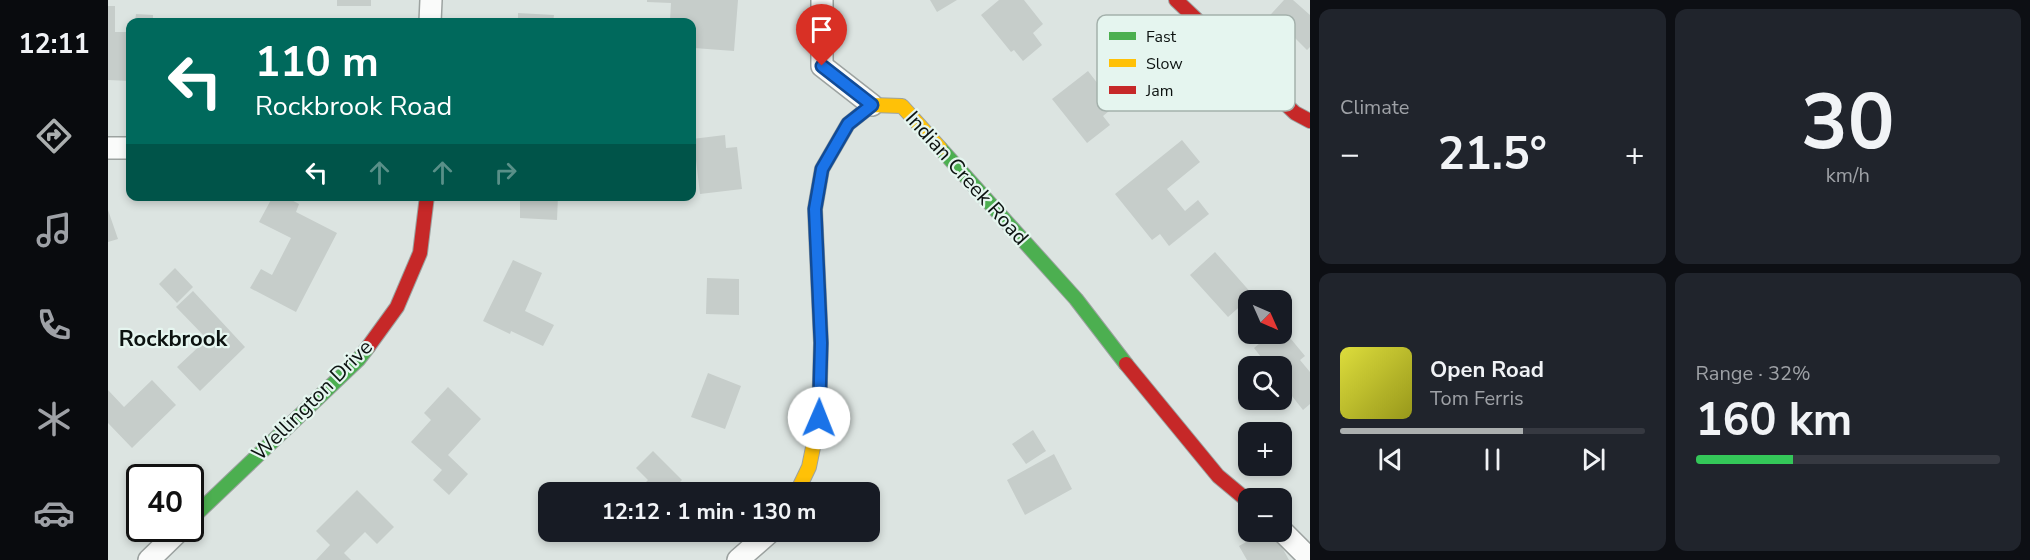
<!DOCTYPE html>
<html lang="en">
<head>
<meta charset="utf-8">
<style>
	:root { --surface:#171b24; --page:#20242c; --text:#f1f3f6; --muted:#9ea1a6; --line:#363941; --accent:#abafaf }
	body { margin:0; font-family:"Nunito Sans",sans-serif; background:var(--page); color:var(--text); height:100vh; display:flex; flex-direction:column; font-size:22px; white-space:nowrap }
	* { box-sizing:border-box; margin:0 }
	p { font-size:20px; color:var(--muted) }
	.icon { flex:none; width:33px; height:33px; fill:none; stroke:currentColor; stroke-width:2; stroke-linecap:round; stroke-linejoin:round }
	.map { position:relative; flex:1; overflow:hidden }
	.panel { display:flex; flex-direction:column; gap:9px; padding:9px; background:#0d0f14; width:720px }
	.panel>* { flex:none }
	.hud { position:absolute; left:18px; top:18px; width:570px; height:183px; border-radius:12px; box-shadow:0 3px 9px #0003; background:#00695c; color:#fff; overflow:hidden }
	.needle { width:39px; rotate:135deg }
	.tools { position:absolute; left:1130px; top:290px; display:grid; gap:12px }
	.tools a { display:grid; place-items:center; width:54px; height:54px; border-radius:12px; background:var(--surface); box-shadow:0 3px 9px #0003; font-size:30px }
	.speed { position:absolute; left:18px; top:464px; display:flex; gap:12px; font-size:30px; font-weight:700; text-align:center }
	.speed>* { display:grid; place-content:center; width:78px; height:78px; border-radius:50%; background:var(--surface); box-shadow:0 3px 9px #0003; line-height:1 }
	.speed .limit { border:3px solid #111; border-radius:9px; background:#fff; color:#111 }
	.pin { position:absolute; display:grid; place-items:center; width:51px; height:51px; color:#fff; margin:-62px -26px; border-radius:50% 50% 50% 0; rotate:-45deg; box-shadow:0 0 6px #0007 }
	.pin .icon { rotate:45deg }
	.me { position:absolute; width:66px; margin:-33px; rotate:1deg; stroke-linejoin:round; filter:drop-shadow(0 0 4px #0008) }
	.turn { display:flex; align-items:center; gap:21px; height:126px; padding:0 30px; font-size:27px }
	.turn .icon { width:78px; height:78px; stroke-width:2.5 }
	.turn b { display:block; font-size:42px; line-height:51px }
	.lanes { display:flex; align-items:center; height:57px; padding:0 30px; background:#0003; justify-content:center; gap:30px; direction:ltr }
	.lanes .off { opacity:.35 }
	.big { font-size:45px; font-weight:700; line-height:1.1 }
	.panel .card { flex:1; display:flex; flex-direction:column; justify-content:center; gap:9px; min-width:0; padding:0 21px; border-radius:12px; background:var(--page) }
	.panel .dial { align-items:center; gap:0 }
	.dial b { font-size:78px; line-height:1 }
	.song { display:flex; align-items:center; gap:18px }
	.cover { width:72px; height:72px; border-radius:9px; background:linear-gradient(135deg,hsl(60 70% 55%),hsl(60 70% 35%)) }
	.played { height:6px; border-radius:3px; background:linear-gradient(90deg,var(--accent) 60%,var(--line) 60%) }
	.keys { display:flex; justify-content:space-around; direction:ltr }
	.heat { display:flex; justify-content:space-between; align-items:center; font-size:33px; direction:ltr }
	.charge { height:9px; border-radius:4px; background:linear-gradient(90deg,#34c759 32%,var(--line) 0) }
	.panel .tiles { flex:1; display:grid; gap:9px; grid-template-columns:repeat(2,1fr) }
	.trip { position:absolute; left:430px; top:482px; width:342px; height:60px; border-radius:12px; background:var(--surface); box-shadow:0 3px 9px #0003; font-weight:700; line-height:60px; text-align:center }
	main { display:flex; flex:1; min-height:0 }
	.menu { display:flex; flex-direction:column; width:108px; justify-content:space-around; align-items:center; background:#090b0e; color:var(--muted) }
	.menu .icon { width:42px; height:42px }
	.menu .active { color:var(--accent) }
	.menu b { font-size:27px; color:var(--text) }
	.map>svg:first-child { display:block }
	.building { fill:#c6cdca }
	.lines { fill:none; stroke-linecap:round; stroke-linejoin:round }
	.street-casing { stroke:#9ca2a0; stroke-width:24 }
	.fast-casing { stroke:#9ca2a0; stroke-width:16 }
	.slow-casing { stroke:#9ca2a0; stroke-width:16 }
	.jam-casing { stroke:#9ca2a0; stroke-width:16 }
	.street { stroke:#fafbfa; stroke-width:21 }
	.fast { stroke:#4caf50; stroke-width:14 }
	.slow { stroke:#ffc107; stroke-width:14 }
	.jam { stroke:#c62828; stroke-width:14 }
	.route-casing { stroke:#114b97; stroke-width:15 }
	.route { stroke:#1a73e8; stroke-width:10 }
	.labels { text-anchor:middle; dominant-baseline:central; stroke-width:4.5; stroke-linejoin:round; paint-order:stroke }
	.street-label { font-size:21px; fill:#0c1210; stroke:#e5f5ef }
	.neighbourhood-label { font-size:22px; font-weight:bold; fill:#0c1210; stroke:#e5f5ef }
	.key { fill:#e5f5ef; stroke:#a4b1ac; stroke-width:1.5 }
	.key-label { font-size:16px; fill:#0c1210 }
</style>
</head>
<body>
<main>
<nav class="menu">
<b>12:11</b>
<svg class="icon active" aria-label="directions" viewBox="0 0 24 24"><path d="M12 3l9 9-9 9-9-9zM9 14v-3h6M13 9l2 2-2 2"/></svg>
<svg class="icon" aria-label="music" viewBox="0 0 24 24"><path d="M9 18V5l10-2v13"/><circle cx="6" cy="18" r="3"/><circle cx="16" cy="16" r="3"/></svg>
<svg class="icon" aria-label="phone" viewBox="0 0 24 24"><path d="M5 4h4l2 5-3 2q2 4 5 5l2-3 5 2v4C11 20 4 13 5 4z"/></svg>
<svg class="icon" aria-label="climate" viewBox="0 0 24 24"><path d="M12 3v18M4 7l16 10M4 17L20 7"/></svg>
<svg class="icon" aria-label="car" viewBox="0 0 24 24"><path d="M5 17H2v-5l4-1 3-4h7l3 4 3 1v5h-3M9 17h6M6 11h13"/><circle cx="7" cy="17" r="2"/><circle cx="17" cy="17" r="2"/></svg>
</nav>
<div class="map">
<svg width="1202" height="560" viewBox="0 0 1202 560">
	<rect width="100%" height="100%" fill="#dce4e1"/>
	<path class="building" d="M229 0H263V6H229Z
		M539 0H630L626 51 586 48 587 23 562 21 563 3 539 2Z
		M822 0H849L829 12Z
		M891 0H916L935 24 925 33 934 45 915 61 906 50 903 52 873 15Z
		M1176 0H1185L1202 15V47L1199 50 1186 37 1177 47 1153 25Z
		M0 6H7V32H22V81L0 80Z
		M410 13 446 15 445 22H410Z
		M28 14 45 15V22H27Z
		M980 71 1007 106 995 116 1002 125 979 143 944 99Z
		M617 135 618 148 629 147 634 189 592 194 588 160 584 161V139Z
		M1074 140 1092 162 1059 189 1077 211 1090 200 1101 214 1061 246 1052 234 1044 240 1007 194Z
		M165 196H176L191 204 188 212 229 233 188 312 142 288 153 269 164 275 183 238 151 222Z
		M412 196H450L449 220 412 218Z
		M0 210 10 239 0 242Z
		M1107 252 1145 295 1120 317 1082 275Z
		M405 260 434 273 417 311 446 325 435 346 403 331 402 334 375 321Z
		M67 268 85 287 69 303 51 284Z
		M599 278 631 279V315L598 314Z
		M85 291 137 347 92 391 69 367 99 339 68 307Z
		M1173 327 1197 356 1192 360 1202 372V404L1195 410 1173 382V366H1160L1146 348 1164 333H1173Z
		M600 373 633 386 617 429 583 417Z
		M44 380 68 405 24 448 0 423V390L16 407Z
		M340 387 373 419 340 455 360 474 341 495 325 480 334 470 303 442 323 420 316 413Z
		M925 430 938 451 918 464 904 444Z
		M545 451 574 480 562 492H528L540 480 528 468Z
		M946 454 964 489 917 515 899 480Z
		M249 490 286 527 269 544 257 532 236 553 243 560H208L222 545 208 531Z
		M522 531H543L532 542Z
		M1158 531H1165L1181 560H1139L1131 546Z"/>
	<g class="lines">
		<defs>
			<path id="street" d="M714 0V66L764 105
				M322 22 323 0
				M0 148H22
				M1173 530 1202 559
				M41 560 74 528
				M630 560 663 531"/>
			<path id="fast" d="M832 148 968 299 1018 364
				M82 520 250 360 260 347"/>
			<path id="slow" d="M689 492 701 467 711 418 713 343 707 209 714 169 740 124 764 105 794 106 832 148"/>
			<path id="jam" d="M1068 0 1187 113 1202 121
				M260 347 289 307 312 253 319 196
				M1018 364 1110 476 1140 501"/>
		</defs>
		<use href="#street" class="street-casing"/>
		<use href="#fast" class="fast-casing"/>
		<use href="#slow" class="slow-casing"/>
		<use href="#jam" class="jam-casing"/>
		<use href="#street" class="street"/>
		<use href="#fast" class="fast"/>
		<use href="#slow" class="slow"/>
		<use href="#jam" class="jam"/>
	</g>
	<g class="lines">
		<defs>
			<path id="route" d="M711 418 713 343 707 209 714 169 740 124 764 105 714 66"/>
		</defs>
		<use href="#route" class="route-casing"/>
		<use href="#route" class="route"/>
	</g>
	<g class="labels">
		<g class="street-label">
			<text transform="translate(859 178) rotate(48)">Indian Creek Road</text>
			<text transform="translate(204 400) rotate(-45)">Wellington Drive</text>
		</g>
		<g class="neighbourhood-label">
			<text x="65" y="339">Rockbrook</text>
		</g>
	</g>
	<rect x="989" y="15" width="198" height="96" rx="9" class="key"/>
	<rect x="1001" y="32" width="27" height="8" fill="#4caf50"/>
	<rect x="1001" y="59" width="27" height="8" fill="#ffc107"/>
	<rect x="1001" y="86" width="27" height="8" fill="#c62828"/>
	<g class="key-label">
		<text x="1038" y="42">Fast</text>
		<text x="1038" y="69">Slow</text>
		<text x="1038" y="96">Jam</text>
	</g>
</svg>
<div class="tools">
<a><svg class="needle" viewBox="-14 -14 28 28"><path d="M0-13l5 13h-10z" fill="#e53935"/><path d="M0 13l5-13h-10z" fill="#9ea1a6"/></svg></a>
<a><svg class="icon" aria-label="search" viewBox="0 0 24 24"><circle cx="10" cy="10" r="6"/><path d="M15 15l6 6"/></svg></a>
<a>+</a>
<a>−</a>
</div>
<div class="speed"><div class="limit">40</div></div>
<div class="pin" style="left:714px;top:66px;background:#d93025"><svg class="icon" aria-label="arrive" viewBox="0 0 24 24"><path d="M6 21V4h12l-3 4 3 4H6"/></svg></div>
<svg class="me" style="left:711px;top:418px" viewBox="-20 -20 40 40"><circle r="19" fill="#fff"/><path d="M0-13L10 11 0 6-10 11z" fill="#1a73e8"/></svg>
<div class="trip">12:12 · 1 min · 130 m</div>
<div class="hud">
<div class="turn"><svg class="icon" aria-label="left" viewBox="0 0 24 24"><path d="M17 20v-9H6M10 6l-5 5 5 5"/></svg><div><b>110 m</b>Rockbrook Road</div></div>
<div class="lanes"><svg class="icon" aria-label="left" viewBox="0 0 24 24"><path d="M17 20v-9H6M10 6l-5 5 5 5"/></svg><svg class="icon off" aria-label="ahead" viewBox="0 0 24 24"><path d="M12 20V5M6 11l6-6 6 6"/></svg><svg class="icon off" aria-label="ahead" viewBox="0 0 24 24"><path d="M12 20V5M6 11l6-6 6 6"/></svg><svg class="icon off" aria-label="right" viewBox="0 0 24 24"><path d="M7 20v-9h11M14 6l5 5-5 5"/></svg></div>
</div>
</div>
<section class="panel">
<div class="tiles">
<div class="card"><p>Climate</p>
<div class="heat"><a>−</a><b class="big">21.5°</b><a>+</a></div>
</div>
<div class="card dial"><b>30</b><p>km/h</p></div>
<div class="card">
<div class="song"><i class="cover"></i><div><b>Open Road</b><p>Tom Ferris</p></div></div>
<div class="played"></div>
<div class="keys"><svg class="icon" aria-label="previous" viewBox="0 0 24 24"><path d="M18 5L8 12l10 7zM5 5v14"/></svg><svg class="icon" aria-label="pause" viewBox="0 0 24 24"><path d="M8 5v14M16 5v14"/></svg><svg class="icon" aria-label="next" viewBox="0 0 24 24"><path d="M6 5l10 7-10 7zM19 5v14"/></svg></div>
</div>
<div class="card"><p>Range · 32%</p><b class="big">160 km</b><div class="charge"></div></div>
</div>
</section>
</main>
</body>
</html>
